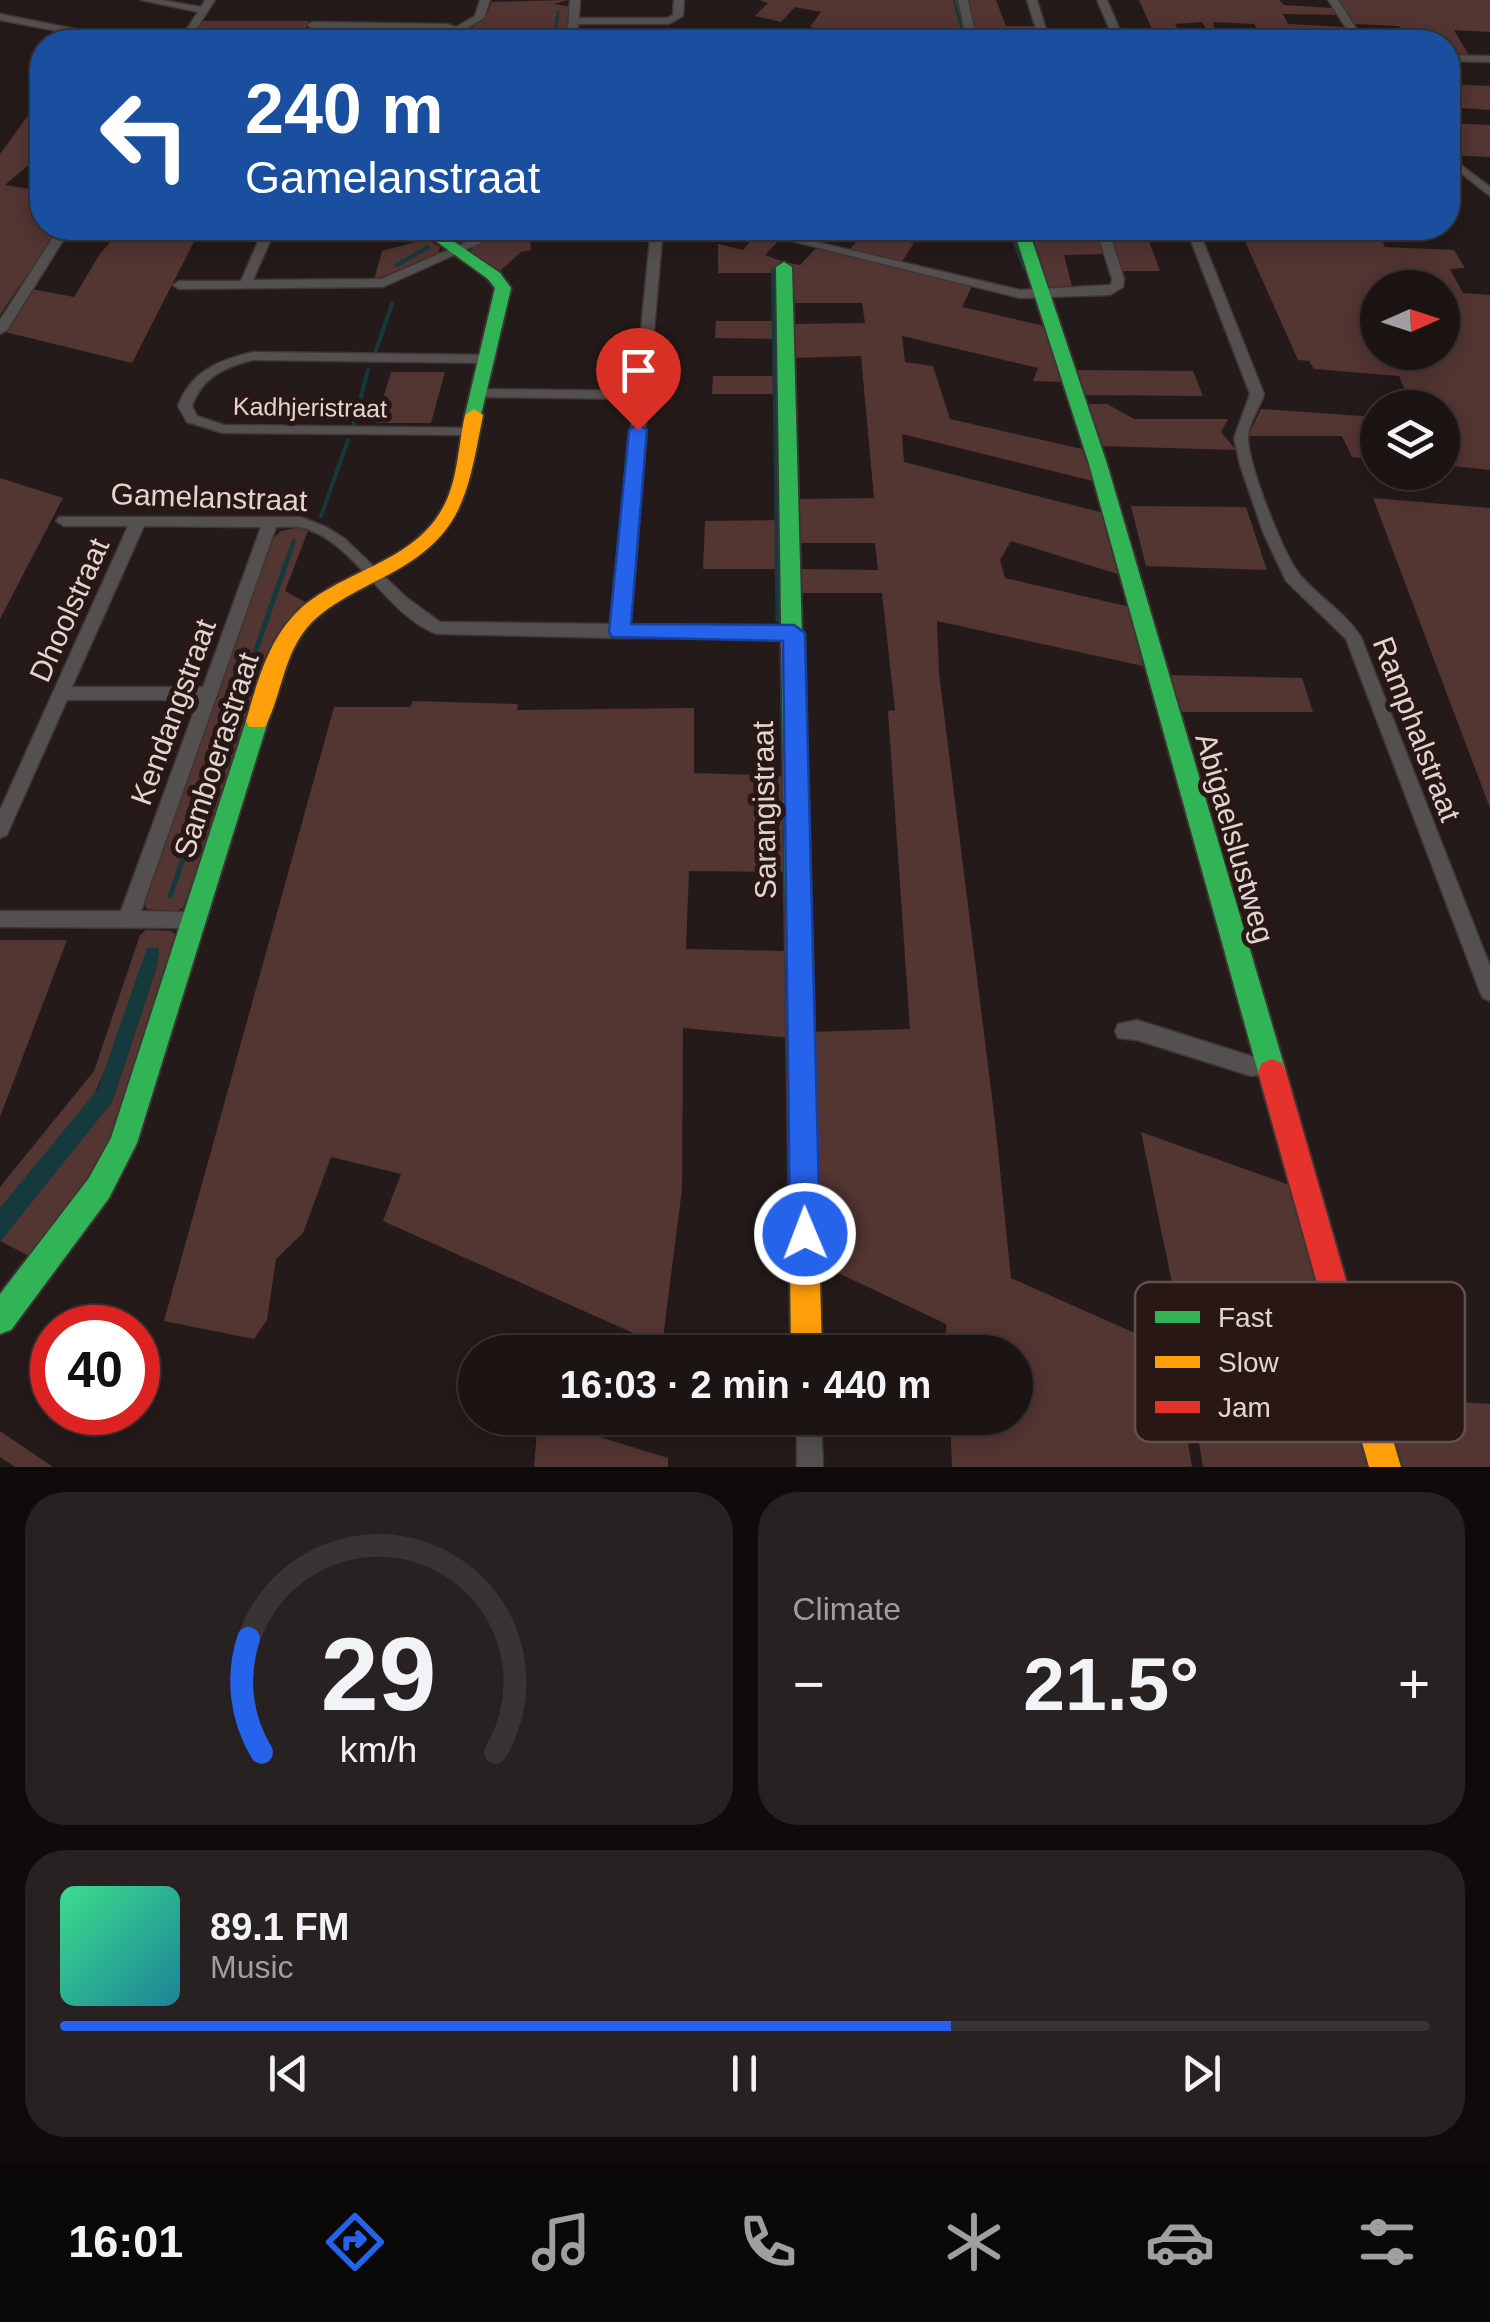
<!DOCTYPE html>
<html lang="en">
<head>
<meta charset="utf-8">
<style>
	:root { --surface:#1b1413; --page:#282121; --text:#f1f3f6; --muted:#a09ea0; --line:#393333; --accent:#2563eb }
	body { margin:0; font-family:Helvetica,sans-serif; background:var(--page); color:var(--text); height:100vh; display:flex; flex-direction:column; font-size:38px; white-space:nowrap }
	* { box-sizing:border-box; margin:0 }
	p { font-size:32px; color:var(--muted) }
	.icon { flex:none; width:55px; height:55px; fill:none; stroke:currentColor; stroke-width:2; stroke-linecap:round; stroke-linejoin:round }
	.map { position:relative; height:1467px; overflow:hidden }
	.panel { display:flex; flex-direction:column; gap:25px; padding:25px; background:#0f0b0a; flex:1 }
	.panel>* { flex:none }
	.guide { position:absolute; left:30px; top:30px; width:1430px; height:210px; border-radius:40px; box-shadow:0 5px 25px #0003,0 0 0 2px var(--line); background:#1a4fa0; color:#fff; overflow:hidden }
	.needle { width:65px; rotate:87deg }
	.fabs { position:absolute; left:1360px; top:270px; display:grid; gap:20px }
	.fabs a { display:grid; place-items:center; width:100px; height:100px; border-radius:50%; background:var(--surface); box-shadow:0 5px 25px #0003,0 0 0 2px var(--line); font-size:50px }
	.speed { position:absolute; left:30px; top:1305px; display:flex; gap:20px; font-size:50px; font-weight:700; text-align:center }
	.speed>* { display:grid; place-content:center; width:130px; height:130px; border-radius:50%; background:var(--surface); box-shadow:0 5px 25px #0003,0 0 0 2px var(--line); line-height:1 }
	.speed .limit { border:15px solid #d22; background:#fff; color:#111 }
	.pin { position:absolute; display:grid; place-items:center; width:85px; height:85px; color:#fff; margin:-102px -42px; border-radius:50% 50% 50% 0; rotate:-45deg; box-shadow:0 0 10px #0007 }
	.pin .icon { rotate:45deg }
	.me { position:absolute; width:110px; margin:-55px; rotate:359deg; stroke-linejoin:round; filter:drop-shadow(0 0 8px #0008) }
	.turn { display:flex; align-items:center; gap:35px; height:210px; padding:0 50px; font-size:45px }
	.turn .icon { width:130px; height:130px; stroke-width:2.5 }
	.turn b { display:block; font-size:70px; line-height:85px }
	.big { font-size:75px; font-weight:600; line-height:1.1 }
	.panel .card { flex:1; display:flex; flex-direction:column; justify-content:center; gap:15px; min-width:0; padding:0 35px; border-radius:40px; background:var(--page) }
	.panel .dial { align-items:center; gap:0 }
	.dial svg { height:260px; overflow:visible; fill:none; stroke:var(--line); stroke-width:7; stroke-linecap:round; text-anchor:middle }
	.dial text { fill:var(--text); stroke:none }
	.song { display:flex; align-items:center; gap:30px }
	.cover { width:120px; height:120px; border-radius:15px; background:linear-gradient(135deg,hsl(150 70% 55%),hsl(190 70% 35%)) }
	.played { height:10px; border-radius:5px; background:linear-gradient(90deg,var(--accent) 65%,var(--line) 65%) }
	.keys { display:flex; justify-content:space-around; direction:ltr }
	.heat { display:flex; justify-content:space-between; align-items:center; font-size:55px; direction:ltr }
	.panel .tiles { flex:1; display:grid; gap:25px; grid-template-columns:1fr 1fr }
	.card:last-child { grid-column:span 2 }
	.trip { position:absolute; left:458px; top:1335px; width:575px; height:100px; border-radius:50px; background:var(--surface); box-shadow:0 5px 25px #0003,0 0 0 2px var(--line); font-weight:600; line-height:100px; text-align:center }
	.menu { display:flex; height:160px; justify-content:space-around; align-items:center; background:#0b0808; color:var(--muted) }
	.menu .icon { width:70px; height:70px }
	.menu .current { color:var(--accent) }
	.menu b { font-size:45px; color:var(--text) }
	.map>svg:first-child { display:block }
	.green { fill:#533532; fill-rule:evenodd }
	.water { fill:#153a3e }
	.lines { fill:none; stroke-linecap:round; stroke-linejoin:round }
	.stream-far2 { stroke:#153a3e; stroke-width:2.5 }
	.stream-far1 { stroke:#153a3e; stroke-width:4 }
	.stream { stroke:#153a3e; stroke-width:5 }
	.street-casing { stroke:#3e3534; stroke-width:3 }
	.fast-casing { stroke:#3e3534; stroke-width:4 }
	.slow-casing { stroke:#3e3534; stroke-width:4 }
	.jam-casing { stroke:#3e3534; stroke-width:4 }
	.street { fill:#54504f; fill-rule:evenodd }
	.fast { fill:#30b455; fill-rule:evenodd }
	.slow { fill:#ff9f0a; fill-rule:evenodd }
	.jam { fill:#e5322d; fill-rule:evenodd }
	.route { fill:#2563eb; stroke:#184099; stroke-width:2.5 }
	.labels { text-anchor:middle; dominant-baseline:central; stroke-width:10; stroke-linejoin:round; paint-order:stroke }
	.far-street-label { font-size:25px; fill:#e1d5d4; stroke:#281715 }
	.street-label { font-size:30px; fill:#e1d5d4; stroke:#281715 }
	.key { fill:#281715; stroke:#60504e; stroke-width:2.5 }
	.key-label { font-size:28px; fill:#e1d5d4 }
</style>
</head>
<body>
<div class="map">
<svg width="1490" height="1467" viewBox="0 0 1490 1467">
	<rect width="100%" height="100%" fill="#241a19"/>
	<path class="green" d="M568 0 554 4 572 7 568 42H490L467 31 485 18 492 2Z
		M759 0H960L969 42H883L810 27 821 12 795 7 781 22 755 16 768 3Z
		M965 0H996L1006 26H1037L1042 42H974Z
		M1139 0H1279L1284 5 1333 8 1338 15 1283 14 1288 24 1345 27 1356 42H1302L1299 34 1259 33 1254 24 1213 22 1216 35 1260 37 1262 42H1214L1202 22 1175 24 1185 42H1158Z
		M1338 0H1490V32L1454 30 1470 57 1448 56V42H1408L1399 26 1353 24Z
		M203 21H309L300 39 192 38Z
		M1448 84 1490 86V110L1448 107Z
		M42 96V166L31 163 5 185 42 191V228L57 231 0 315V154Z
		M1448 123 1490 125V157L1449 155Z
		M122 228H201L132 363 5 332 31 289 74 297 100 254Z
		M518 228H529L531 250 521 252 498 273 470 251 476 244Z
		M1024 228 1098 229 1107 254 1064 255 1073 290H1045Z
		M1239 228H1376L1385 247 1454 250 1465 268 1450 269 1463 293 1490 295V470L1443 465 1442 408 1412 407 1399 376 1314 369 1309 361 1298 360ZM1378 288H1442V352H1378Z
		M865 231 914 243 901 263 850 249Z
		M757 233 781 238 765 255 781 261V273H718V244L743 250Z
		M427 239 440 247 438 254 374 280 382 251Z
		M1111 241H1149L1160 271H1121Z
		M818 246 973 284 962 307 1049 327 1066 382 1033 381 1038 368 902 336 905 362 933 366 950 419 1087 450 1097 482 902 434 904 462 1104 513 1124 576 1011 541 1000 560 1005 578 1130 607 1147 667 937 621 939 673 995 1121 1011 1278 1173 1350 1192 1467H952L950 1418H1015V1352H947L946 1324 811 1260 806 1032 910 1029 888 711 895 710 882 593H800L799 569 878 570 875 543H798L797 499 874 498 861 356 792 358 790 324 865 323 862 303H791L789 263 800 265Z
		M716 321H783V339L715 338Z
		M1073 370 1193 371 1203 396 1081 395Z
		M391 372H445L431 423H376Z
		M713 376H784V394H712Z
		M1087 404H1107L1134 419H1228L1221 432 1236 450 1099 446Z
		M1261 409 1377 417V459L1352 457 1342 436H1248Z
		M0 478 63 498 0 619Z
		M1373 498 1490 508V808Z
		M1131 506 1246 507 1267 570 1146 566Z
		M786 520 788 569H703L705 521Z
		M300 527 308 531 285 591 309 604 183 908 173 912 147 909 143 901 267 544 281 531Z
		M1166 675 1302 678 1313 712H1175Z
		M413 701 518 704 517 710 694 708V773L790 776V872L689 871 686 949 790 951 791 1038 683 1028 682 1189 662 1346 383 1221 401 1174 331 1157 303 1233 276 1259 267 1320 254 1339 164 1321 334 707H410Z
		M146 930 172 931 177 938 106 1152 31 1257 0 1241 112 1102 157 966 159 949 92 1099 0 1208V1187L94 1071 140 935Z
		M0 940H67L0 1117Z
		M1141 1132 1295 1187 1377 1467H1203L1172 1283Z
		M1372 1396 1490 1404V1467H1393Z
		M538 1418 668 1458V1467H534Z
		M0 1431 53 1467H15L0 1457Z"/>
	<path class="water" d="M147 948H159L157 966 112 1102 0 1242V1208L98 1089Z"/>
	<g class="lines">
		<path class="stream-far2" d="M954 0 965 42
			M554 42 558 12
			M453 238 476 228
			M1014 239 1016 245"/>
		<path class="stream-far1" d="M1015 243 1024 268
			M397 265 428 247
			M773 270 777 558
			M375 353 392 304
			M353 426 368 370
			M321 516 348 440
			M288 558 294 541"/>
		<path class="stream" d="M777 555 778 620
			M170 896 289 555"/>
		<defs>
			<path id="street" d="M141 0H162L201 7 205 0H215L188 42H178L198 12Z
				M480 0H490L484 18 464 30 488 42H476L446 30 312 28 307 25 312 22 448 24 456 27 475 16Z
				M570 0H580L579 18H667L673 15 674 0H684L683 16 669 24H578L577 42H567Z
				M958 0H968L977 42H967Z
				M1027 0H1037L1050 42H1040Z
				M1097 0H1107L1125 42H1115Z
				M1328 0H1338L1365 42H1355Z
				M0 14 125 39 130 42H113L0 20Z
				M1448 55 1490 56V62L1448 61Z
				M1448 155 1490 187V196L1448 163Z
				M59 228H71L7 330 0 334V320Z
				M264 228H276L253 280 381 279 499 228H514L383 287 179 289 173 285 179 281H241Z
				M651 228H663L628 625 794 627 800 629 802 633 800 637 619 638 437 634C384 614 355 540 300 527 293 526 284 527 276 527L141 911 194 912 201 914 204 920 201 926 194 928 0 927V911H121L198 700H67L9 830 7 835 0 838V810L128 526H64L56 521 59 517H301L326 527 344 538 407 598 440 622 612 624 634 399 480 397 473 393 480 389 635 391ZM144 526 261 527 203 687H72Z
				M739 228H758L1020 290 1111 285 1112 279 1096 228H1108L1124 279 1123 287 1110 295 1020 298Z
				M995 228H1026L1027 229C1020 235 1002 234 995 228Z
				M1186 228H1198L1264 394C1260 408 1248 423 1248 438 1248 464 1284 557 1301 576 1320 598 1345 612 1361 637L1490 966V1001L1483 998 1480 992 1346 639 1286 581 1263 532 1240 465 1234 438 1250 394Z
				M253 352 488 355 495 359 488 363 253 360C225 367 202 377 192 406L197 416 224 425 476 428 478 431 471 435 223 433 187 422 178 406C191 371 219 360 253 352Z
				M1137 1020 1251 1056 1275 1059 1279 1066 1275 1073 1251 1076 1137 1040 1118 1038 1115 1031 1118 1024Z
				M797 1418H821L823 1467H797Z"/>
			<path id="fast" d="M418 228H434L500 273 511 288 480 419 474 421 465 415 495 288 488 279Z
				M1013 228H1028L1107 464 1286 1072 1282 1081 1272 1085 1262 1081 1258 1072 1089 464Z
				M784 262 792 267 809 900 806 908 797 911 788 908 785 900 776 267Z
				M257 712 265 715 268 721 137 1143 109 1198 11 1330 0 1334V1294L89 1178 111 1138 246 721 249 715Z"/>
			<path id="slow" d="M474 409 483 415C467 496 464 536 384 577 359 590 333 602 312 622 283 652 283 692 265 727H249L246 721C257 683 268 640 298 611 340 571 410 564 441 511 458 484 458 446 465 415Z
				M803 1159 813 1163 817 1173 822 1352H791L789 1173 793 1163Z
				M1339 1293 1350 1297 1354 1308 1401 1467H1369L1324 1308 1328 1297Z"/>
			<path id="jam" d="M797 889 806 892 809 900 817 1173 813 1183 803 1187 793 1183 789 1173 785 900 788 892Z
				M1272 1059 1282 1063 1286 1072 1354 1308 1350 1319 1339 1323 1328 1319 1324 1308 1258 1072 1262 1063Z"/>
		</defs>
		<use href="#street" class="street-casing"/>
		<use href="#fast" class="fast-casing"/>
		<use href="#slow" class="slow-casing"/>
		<use href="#jam" class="jam-casing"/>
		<use href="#street" class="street"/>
		<use href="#fast" class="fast"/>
		<use href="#slow" class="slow"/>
		<use href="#jam" class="jam"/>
	</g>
	<path class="route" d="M638 424 647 430 631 624 794 625 805 633 820 1234 815 1244 805 1249 794 1244 790 1234 783 641 612 637 609 632 629 430Z"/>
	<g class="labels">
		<g class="far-street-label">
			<text transform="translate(310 407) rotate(1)">Kadhjeristraat</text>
		</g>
		<g class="street-label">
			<text transform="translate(209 497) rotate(2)">Gamelanstraat</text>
			<text transform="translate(69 610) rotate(-66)">Dhoolstraat</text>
			<text transform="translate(173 712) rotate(-70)">Kendangstraat</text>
			<text transform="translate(1417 729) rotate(69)">Ramphalstraat</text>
			<text transform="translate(216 755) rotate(-72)">Samboerastraat</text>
			<text transform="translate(764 810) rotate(-91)">Sarangistraat</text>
			<text transform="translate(1235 838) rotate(74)">Abigaelslustweg</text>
		</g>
	</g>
	<rect x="1135" y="1282" width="330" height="160" rx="15" class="key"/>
	<rect x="1155" y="1311" width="45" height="12" fill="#30b455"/>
	<rect x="1155" y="1356" width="45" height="12" fill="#ff9f0a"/>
	<rect x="1155" y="1401" width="45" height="12" fill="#e5322d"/>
	<g class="key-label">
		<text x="1218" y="1327">Fast</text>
		<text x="1218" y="1372">Slow</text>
		<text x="1218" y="1417">Jam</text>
	</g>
</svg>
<div class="fabs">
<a><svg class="needle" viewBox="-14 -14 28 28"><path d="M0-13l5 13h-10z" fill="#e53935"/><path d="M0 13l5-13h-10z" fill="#a09ea0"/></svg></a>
<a><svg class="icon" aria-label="layers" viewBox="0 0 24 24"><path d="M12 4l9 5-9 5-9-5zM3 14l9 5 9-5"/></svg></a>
</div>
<div class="speed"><div class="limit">40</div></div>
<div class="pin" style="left:638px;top:430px;background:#d93025"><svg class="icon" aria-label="arrive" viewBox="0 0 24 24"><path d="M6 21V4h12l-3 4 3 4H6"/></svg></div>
<svg class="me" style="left:805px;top:1234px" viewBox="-20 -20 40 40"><circle r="17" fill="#2563eb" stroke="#fff" stroke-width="3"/><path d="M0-11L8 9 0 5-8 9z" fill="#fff"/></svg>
<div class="trip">16:03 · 2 min · 440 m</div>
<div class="guide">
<div class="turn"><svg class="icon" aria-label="left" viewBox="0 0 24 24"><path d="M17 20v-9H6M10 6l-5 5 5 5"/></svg><div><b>240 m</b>Gamelanstraat</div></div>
</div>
</div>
<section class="panel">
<div class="tiles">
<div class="card dial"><svg viewBox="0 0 100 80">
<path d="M14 69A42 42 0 1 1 86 69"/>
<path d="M14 69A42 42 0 0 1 10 34" stroke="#2563eb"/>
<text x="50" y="56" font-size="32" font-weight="700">29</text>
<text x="50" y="72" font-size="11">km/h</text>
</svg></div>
<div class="card"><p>Climate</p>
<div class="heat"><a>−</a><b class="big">21.5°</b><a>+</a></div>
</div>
<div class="card">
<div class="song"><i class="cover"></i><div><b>89.1 FM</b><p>Music</p></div></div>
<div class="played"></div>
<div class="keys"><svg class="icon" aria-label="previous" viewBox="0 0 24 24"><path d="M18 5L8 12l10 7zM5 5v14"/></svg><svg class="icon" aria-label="pause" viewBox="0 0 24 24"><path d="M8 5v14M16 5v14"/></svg><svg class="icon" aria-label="next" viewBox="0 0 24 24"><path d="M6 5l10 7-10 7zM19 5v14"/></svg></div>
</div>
</div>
</section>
<nav class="menu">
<b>16:01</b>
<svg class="icon current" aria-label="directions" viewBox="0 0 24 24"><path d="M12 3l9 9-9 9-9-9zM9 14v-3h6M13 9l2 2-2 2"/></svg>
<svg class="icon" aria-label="music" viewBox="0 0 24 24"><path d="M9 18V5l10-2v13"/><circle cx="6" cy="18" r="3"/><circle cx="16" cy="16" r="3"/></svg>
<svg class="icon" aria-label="phone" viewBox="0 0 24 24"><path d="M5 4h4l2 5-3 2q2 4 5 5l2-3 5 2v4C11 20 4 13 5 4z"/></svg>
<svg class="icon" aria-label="climate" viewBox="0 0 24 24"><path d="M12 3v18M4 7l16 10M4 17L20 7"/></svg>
<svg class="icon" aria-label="car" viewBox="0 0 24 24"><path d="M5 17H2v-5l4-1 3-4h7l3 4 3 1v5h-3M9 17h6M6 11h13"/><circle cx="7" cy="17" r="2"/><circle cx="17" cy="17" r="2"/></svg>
<svg class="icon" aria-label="filters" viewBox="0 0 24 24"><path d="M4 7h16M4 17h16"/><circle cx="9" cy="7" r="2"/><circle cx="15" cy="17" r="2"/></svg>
</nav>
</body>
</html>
